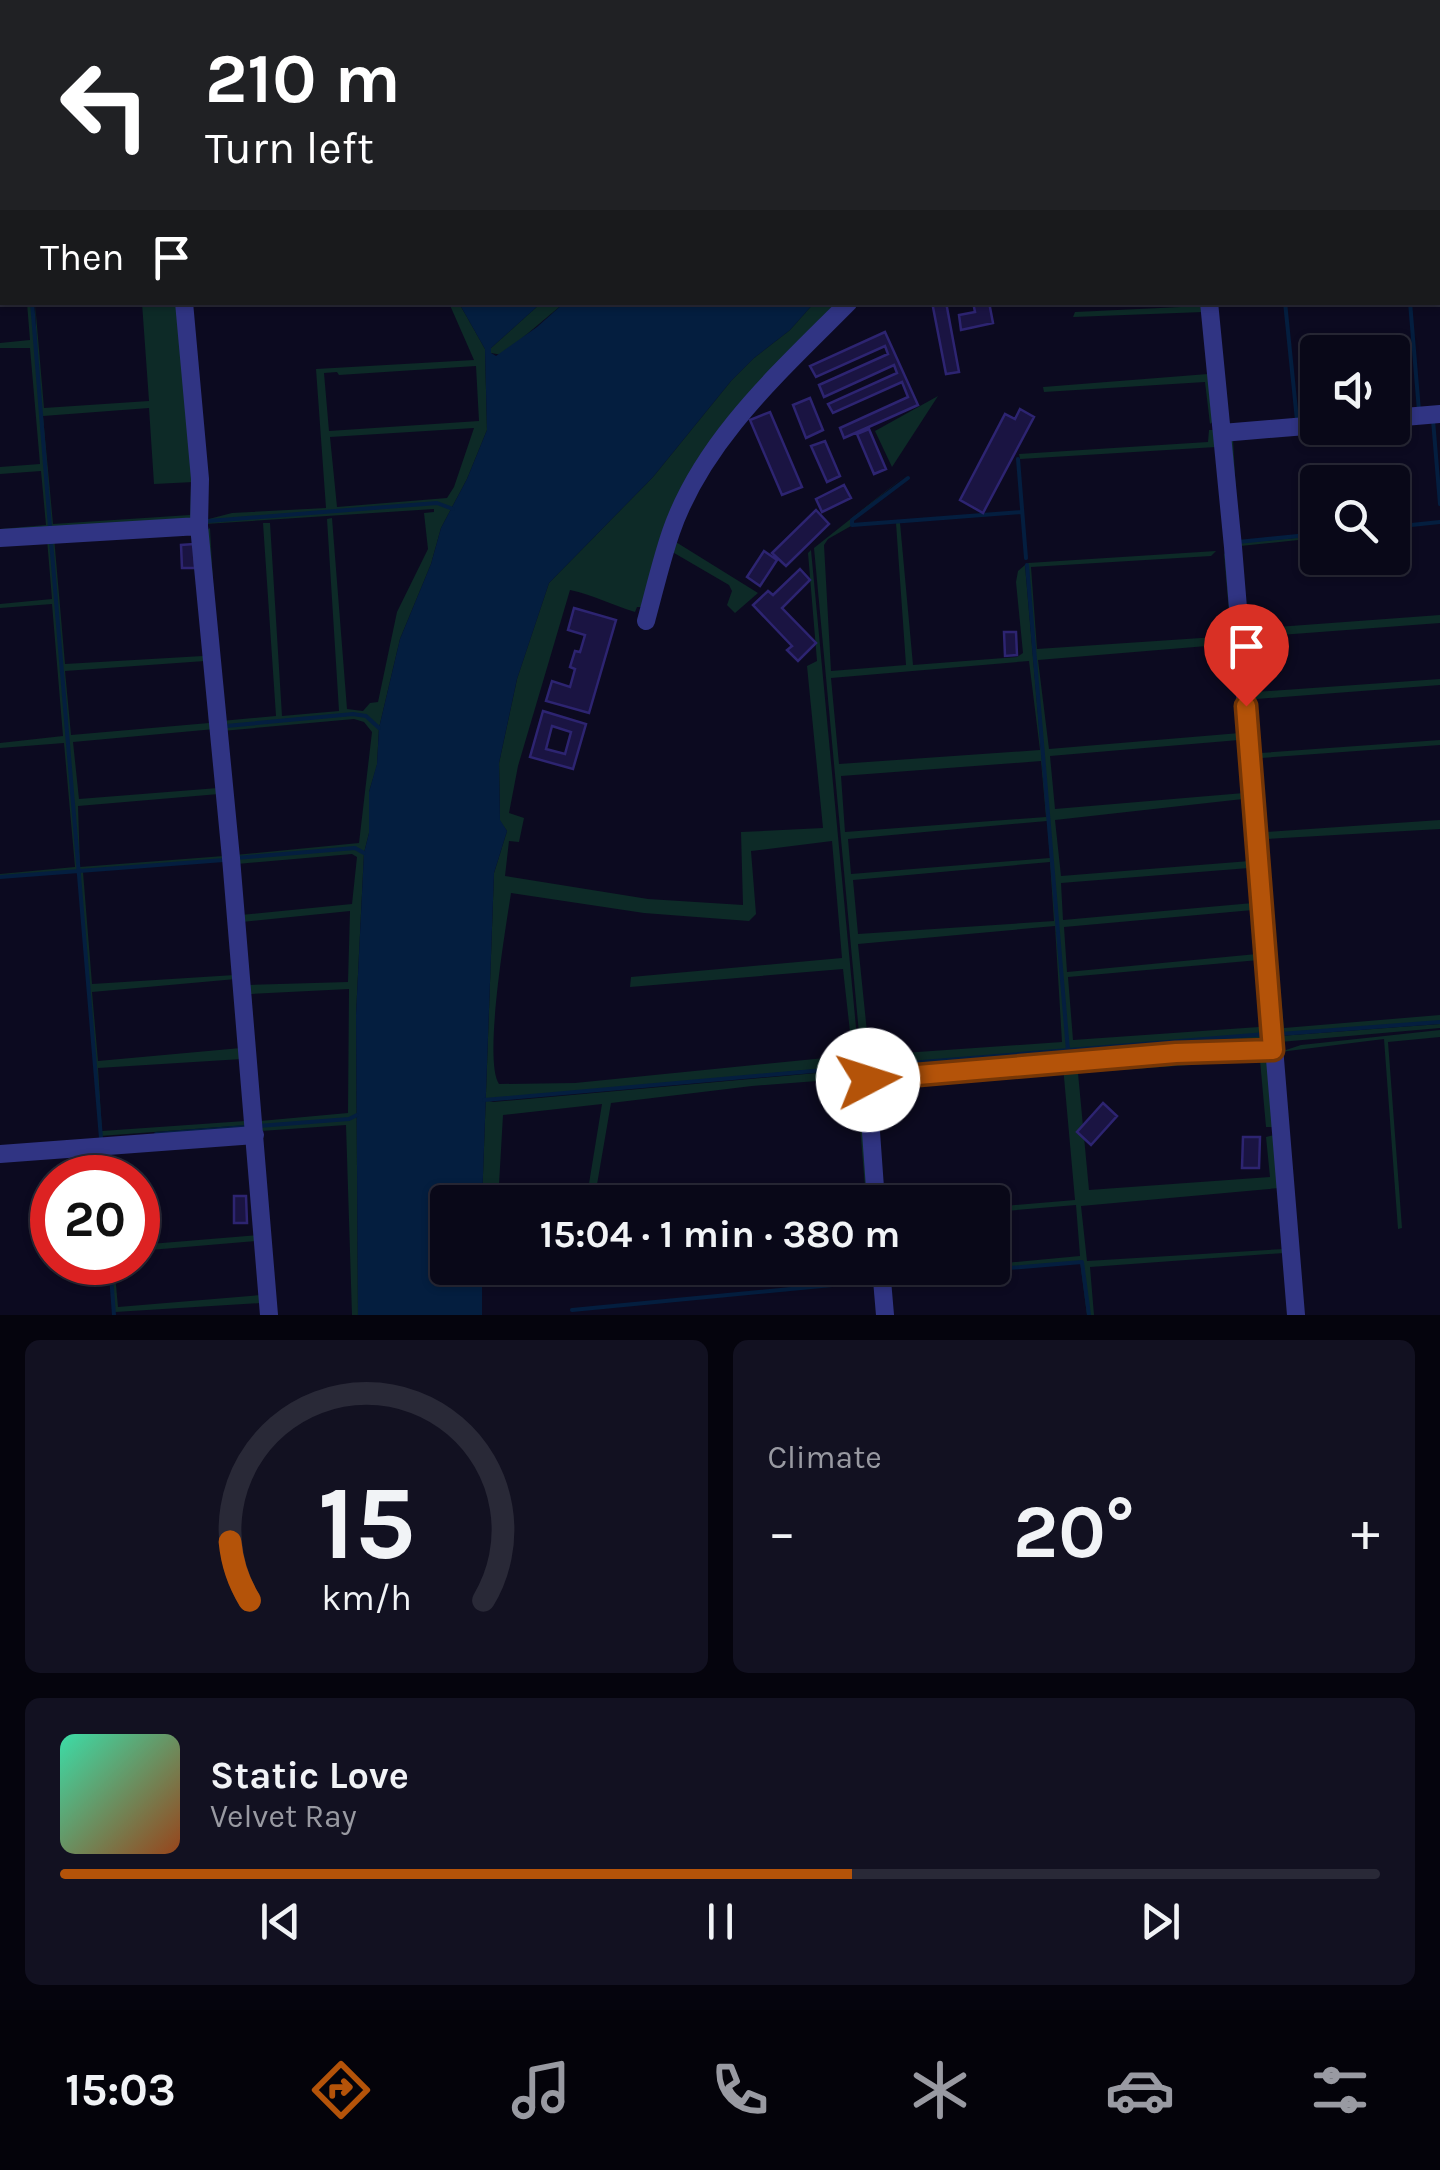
<!DOCTYPE html>
<html lang="en">
<head>
<meta charset="utf-8">
<style>
	:root { --surface:#090818; --page:#121121; --text:#f1f3f6; --muted:#999aa2; --line:#292937; --accent:#b45309 }
	body { margin:0; font-family:Karla,sans-serif; background:var(--page); color:var(--text); height:100vh; display:flex; flex-direction:column; font-size:38px; white-space:nowrap }
	* { box-sizing:border-box; margin:0 }
	p { font-size:32px; color:var(--muted) }
	.icon { flex:none; width:55px; height:55px; fill:none; stroke:currentColor; stroke-width:2; stroke-linecap:round; stroke-linejoin:round }
	.map { position:relative; height:1315px; overflow:hidden }
	.drawer { display:flex; flex-direction:column; gap:25px; padding:25px; background:#05040d; flex:1 }
	.drawer>* { flex:none }
	.top-card { position:absolute; left:0px; top:0px; width:1440px; height:305px; box-shadow:0 2px 8px #0004,0 0 0 2px var(--line); background:#202124; color:#fff; overflow:hidden }
	.tools { position:absolute; left:1300px; top:335px; display:grid; gap:20px }
	.tools a { display:grid; place-items:center; width:110px; height:110px; border-radius:10px; background:var(--surface); box-shadow:0 2px 8px #0004,0 0 0 2px var(--line); font-size:50px }
	.speed { position:absolute; left:30px; top:1155px; display:flex; gap:20px; font-size:50px; font-weight:700; text-align:center }
	.speed>* { display:grid; place-content:center; width:130px; height:130px; border-radius:50%; background:var(--surface); box-shadow:0 2px 8px #0004,0 0 0 2px var(--line); line-height:1 }
	.speed .limit { border:15px solid #d22; background:#fff; color:#111 }
	.pin { position:absolute; display:grid; place-items:center; width:85px; height:85px; color:#fff; margin:-102px -42px; border-radius:50% 50% 50% 0; rotate:-45deg; box-shadow:0 0 10px #0007 }
	.pin .icon { rotate:45deg }
	.me { position:absolute; width:110px; margin:-55px; rotate:85deg; stroke-linejoin:round; filter:drop-shadow(0 0 8px #0008) }
	.turn { display:flex; align-items:center; gap:35px; height:210px; padding:0 40px; font-size:45px }
	.turn .icon { width:130px; height:130px; stroke-width:2.5 }
	.turn b { display:block; font-size:70px; line-height:85px }
	.then { display:flex; align-items:center; height:95px; padding:0 40px; background:#0003; gap:20px; font-size:38px }
	.big { font-size:75px; font-weight:700; line-height:1.1 }
	.drawer .tile { flex:1; display:flex; flex-direction:column; justify-content:center; gap:15px; min-width:0; padding:0 35px; border-radius:15px; background:var(--page) }
	.drawer .dial { align-items:center; gap:0 }
	.dial svg { height:260px; overflow:visible; fill:none; stroke:var(--line); stroke-width:7; stroke-linecap:round; text-anchor:middle }
	.dial text { fill:var(--text); stroke:none }
	.song { display:flex; align-items:center; gap:30px }
	.cover { width:120px; height:120px; border-radius:15px; background:linear-gradient(135deg,hsl(160 70% 55%),hsl(20 70% 35%)) }
	.played { height:10px; border-radius:5px; background:linear-gradient(90deg,var(--accent) 60%,var(--line) 60%) }
	.keys { display:flex; justify-content:space-around; direction:ltr }
	.heat { display:flex; justify-content:space-between; align-items:center; font-size:55px; direction:ltr }
	.drawer .tiles { flex:1; display:grid; gap:25px; grid-template-columns:1fr 1fr }
	.tile:last-child { grid-column:span 2 }
	.trip { position:absolute; left:430px; top:1185px; width:580px; height:100px; border-radius:10px; background:var(--surface); box-shadow:0 2px 8px #0004,0 0 0 2px var(--line); font-weight:700; line-height:100px; text-align:center }
	.dock { display:flex; height:160px; justify-content:space-around; align-items:center; background:#04030a; color:var(--muted) }
	.dock .icon { width:70px; height:70px }
	.dock .current { color:var(--accent) }
	.dock b { font-size:45px; color:var(--text) }
	.map>svg:first-child { display:block }
	.green { fill:#0d2a27; fill-rule:evenodd }
	.water { fill:#041e3f }
	.lines { fill:none; stroke-linecap:round; stroke-linejoin:round }
	.stream { stroke:#041e3f; stroke-width:4 }
	.building { fill:#1a1442; stroke:#2d2471; stroke-width:2.5; fill-rule:evenodd }
	.minor { stroke:#303483; stroke-width:18 }
	.route-casing { stroke:#753606; stroke-width:25 }
	.route { stroke:#b45309; stroke-width:18 }
</style>
</head>
<body>
<div class="map">
<svg width="1440" height="1315" viewBox="0 0 1440 1315">
	<rect width="100%" height="100%" fill="#0c0a20"/>
	<path class="green" d="M27 303H31L38 386 35 303 44 408 149 401 142 303H179L194 482 154 484 149 408 43 416 53 524 190 515 191 485H196V522L1 533 0 529 46 525 41 471 0 474V467L40 464 30 348H0V343L30 340Z
		M449 303H459L485 349 487 430 467 479 441 528 431 564 400 639 379 728 377 765 369 792V833L364 853 356 1015 358 1315H352L346 1125 261 1131 267 1192 261 1189 241 956H245L248 985 348 982 350 911 242 922V947L240 948 235 890 238 891 241 915 352 904 357 857 352 854 237 864 238 885 234 887 230 835H233L235 855 359 843 372 732 364 722 354 719 222 731 230 828 204 532 210 528 221 721 276 716 263 523H270L282 716 339 711 327 519 332 518 347 709 363 711 370 703 378 702 397 612 428 549 424 513 434 512V509L205 524V520L232 513 326 508 316 369 474 360ZM476 366 479 421 329 431 324 373 337 372 339 375ZM474 428 454 487 447 498 337 507 330 437ZM349 989 348 1113 260 1121 251 994Z
		M541 303H564L502 355 491 353V348Z
		M814 303H842L703 456 665 523V535L643 607H637L635 612C612 605 593 595 570 590L518 766 509 813 524 818 519 842 509 841 505 876 648 899 743 905 741 832 823 828 807 666 817 661 808 553 811 550 857 1038 850 1032 843 969 630 987 631 977 842 958 832 841 751 851 756 914 749 921 644 913 511 893C506 927 483 1060 499 1084L575 1083 855 1055 861 1065 486 1100 493 1102 861 1069 872 1202H827L866 1199 856 1078 752 1086 611 1103 594 1202H586L602 1104 503 1115 498 1202H482L494 873 507 831 500 821 499 763 517 679 549 583 653 477 731 381 754 358 790 330Z
		M1203 303H1206L1215 420 1210 424 1205 382 1044 392 1043 387 1208 374 1203 312 1073 317 1075 312 1202 306Z
		M938 396 892 467 875 431Z
		M1318 428H1349L1233 440 1239 543 1317 536V538L1240 546 1248 629 1440 615V623L1252 637 1255 692 1440 679V685L1256 699 1258 727 1252 728 1227 438Z
		M1209 430H1213L1216 447 1020 459 1019 454 1208 442Z
		M906 475 851 520V526L828 539 824 545 831 671 906 665 896 523H900L913 665 1017 657 1023 653 1016 582 1018 571 1025 565 1067 1049 866 1065 889 1054 1062 1042 1055 926 858 944 868 1042 860 1044 814 548ZM1029 661 1040 750 839 764 831 678ZM1041 761 1046 817 845 832 841 776ZM1047 821 1050 858 851 874 848 839ZM1050 862 1054 921 858 934 853 880Z
		M54 537 65 664 203 656 205 661 65 671 71 735 209 723 206 668 215 729 73 742 79 799 218 788 219 794 78 806 80 867 224 856 236 979 92 992 98 1061 241 1048 242 1059 98 1068 102 1131 245 1121 248 1125 100 1136 80 872H83L92 984 235 975 224 859 0 877V874L75 867 64 743 0 748V743L63 736 52 604 0 608V604L52 599 47 539Z
		M671 539 758 593 735 613 727 605 732 591 729 585 669 550Z
		M1216 551 1211 556 1031 567 1037 649 1231 636 1224 554 1227 552 1236 683 1231 644 1038 660 1049 749 1240 733 1247 819 1243 799 1055 820 1061 876 1250 861 1247 826 1252 824 1267 1042 874 1076 868 1067 1265 1035 1069 1049 1028 563ZM1239 740 1244 793 1055 809 1050 756ZM1249 868 1253 903 1063 920 1061 883ZM1253 910 1257 954 1067 972 1064 927ZM1259 960 1264 1021 1259 1027 1073 1040 1068 977Z
		M1252 734H1259L1261 753 1440 740V745L1261 758 1266 832 1440 820V829L1267 839 1270 881 1264 883Z
		M1265 893H1271L1284 1028 1440 1015V1021L1281 1033 1279 1036 1440 1024V1028L1280 1042Z
		M1440 1030V1037L1388 1042 1402 1228 1398 1229 1384 1039 1280 1052 1301 1045Z
		M1243 1052 1260 1055 1272 1066 1278 1127H1266L1260 1060 1078 1073 1089 1190 1270 1177 1266 1137 1278 1134 1293 1315H1289L1284 1253 1090 1267 1094 1315H1087L1080 1261 889 1277 892 1315H888L883 1268H890L891 1273 992 1268 993 1264 1080 1256 1076 1205 993 1212V1207L1075 1200 1063 1066ZM1279 1188 1284 1249 1087 1261 1081 1206Z
		M260 1235 267 1315H262L261 1303 115 1312 111 1263H114L118 1307 261 1295 257 1241 138 1251V1245Z"/>
	<path class="water" d="M512 0H1116L526 2Z
		M459 303H541L491 348V353L496 356 537 327 564 303H814L790 330 754 358 731 381 653 477 549 583 517 679 499 763 500 820 507 831 494 873 482 1202H448V1268H482V1315H358L356 1015 364 853 369 833V792L377 764 379 728 400 639 431 564 441 528 467 479 487 430 485 349Z"/>
	<g class="lines">
		<path class="stream" d="M1438 220H1440
			M32 302 50 527
			M1285 302 1297 420
			M1410 302 1419 411
			M1433 420 1440 504
			M1018 459 1026 558
			M908 478 852 520V525L1021 512
			M208 521 437 503 453 509
			M1392 527 1440 522
			M51 541 101 1138
			M1238 542 1318 534
			M1027 565 1068 1051
			M226 726 353 714 366 716 379 728
			M236 858 355 848 364 853
			M0 877 224 860
			M1280 1034 1440 1022
			M872 1066 1266 1034
			M484 1100 859 1067
			M258 1126 349 1119 357 1115
			M156 1134 246 1127
			M102 1152 104 1178
			M110 1262 114 1315
			M888 1278 1082 1262 1089 1315
			M572 1310 874 1281"/>
	</g>
	<path class="building" d="M932 302H946L959 372 946 374Z
		M973 302H989L993 323 961 330 959 315 975 312Z
		M885 332 918 405 844 438 840 428 908 397 902 382 833 413 828 404 897 373 894 365 824 397 819 385 888 354 885 346 816 377 810 366Z
		M810 398 823 430 806 438 793 405Z
		M1020 409 1034 417 983 513 960 500 1005 414 1015 419Z
		M770 412 802 487 782 495 750 420Z
		M869 429 886 469 874 474 857 434Z
		M825 441 840 476 827 482 811 446Z
		M844 485 851 498 822 512 816 499Z
		M816 510 829 524 786 566 772 553Z
		M194 544 195 568H182L181 545Z
		M764 551 777 560 760 586 747 577Z
		M800 569 810 580 782 608 816 643 798 661 787 650 792 646 753 605 768 591 773 595Z
		M574 608 616 620 589 713 546 701 552 681 570 687 575 669 570 667 575 651 580 652 585 635 568 630Z
		M1004 632H1016L1017 655 1005 656Z
		M543 711 586 724 573 769 530 757ZM552 726 571 732 565 754 546 749Z
		M1103 1103 1117 1116 1091 1145 1077 1132Z
		M1243 1137H1260L1259 1168H1242Z
		M234 1196H246L247 1223H234Z"/>
	<g class="lines">
		<path class="minor" d="M448 2V0
			M1374 2 1379 0
			M0 5H2
			M0 32 2 33
			M1438 83H1440
			M184 302 200 479 199 526 231 858 269 1315
			M1209 302 1233 547 1296 1315
			M1392 418 1440 414
			M1222 433 1318 425
			M0 538 199 526
			M646 621C654 592 661 561 671 532 703 439 782 370 849 302
			M859 1044 867 1080 873 1087
			M0 1154 255 1135
			M876 1202 869 1104 873 1087 879 1081 1176 1053 1273 1049
			M881 1268 885 1315"/>
	</g>
	<g class="lines">
		<defs>
			<path id="route" d="M868 1080 873 1087 879 1081 906 1076 1176 1053 1273 1050 1246 706"/>
		</defs>
		<use href="#route" class="route-casing"/>
		<use href="#route" class="route"/>
	</g>
</svg>
<div class="tools">
<a><svg class="icon" aria-label="sound" viewBox="0 0 24 24"><path d="M4 9h4l5-4v14l-5-4H4zM17 9q2 3 0 6"/></svg></a>
<a><svg class="icon" aria-label="search" viewBox="0 0 24 24"><circle cx="10" cy="10" r="6"/><path d="M15 15l6 6"/></svg></a>
</div>
<div class="speed"><div class="limit">20</div></div>
<div class="pin" style="left:1246px;top:706px;background:#d93025"><svg class="icon" aria-label="arrive" viewBox="0 0 24 24"><path d="M6 21V4h12l-3 4 3 4H6"/></svg></div>
<svg class="me" style="left:868px;top:1080px" viewBox="-20 -20 40 40"><circle r="19" fill="#fff"/><path d="M0-13L10 11 0 6-10 11z" fill="#b45309"/></svg>
<div class="trip">15:04 · 1 min · 380 m</div>
<div class="top-card">
<div class="turn"><svg class="icon" aria-label="left" viewBox="0 0 24 24"><path d="M17 20v-9H6M10 6l-5 5 5 5"/></svg><div><b>210 m</b>Turn left</div></div>
<div class="then">Then<svg class="icon" aria-label="arrive" viewBox="0 0 24 24"><path d="M6 21V4h12l-3 4 3 4H6"/></svg></div>
</div>
</div>
<section class="drawer">
<div class="tiles">
<div class="tile dial"><svg viewBox="0 0 100 80">
<path d="M14 69A42 42 0 1 1 86 69"/>
<path d="M14 69A42 42 0 0 1 8 51" stroke="#b45309"/>
<text x="50" y="56" font-size="32" font-weight="700">15</text>
<text x="50" y="72" font-size="11">km/h</text>
</svg></div>
<div class="tile"><p>Climate</p>
<div class="heat"><a>−</a><b class="big">20°</b><a>+</a></div>
</div>
<div class="tile">
<div class="song"><i class="cover"></i><div><b>Static Love</b><p>Velvet Ray</p></div></div>
<div class="played"></div>
<div class="keys"><svg class="icon" aria-label="previous" viewBox="0 0 24 24"><path d="M18 5L8 12l10 7zM5 5v14"/></svg><svg class="icon" aria-label="pause" viewBox="0 0 24 24"><path d="M8 5v14M16 5v14"/></svg><svg class="icon" aria-label="next" viewBox="0 0 24 24"><path d="M6 5l10 7-10 7zM19 5v14"/></svg></div>
</div>
</div>
</section>
<nav class="dock">
<b>15:03</b>
<svg class="icon current" aria-label="directions" viewBox="0 0 24 24"><path d="M12 3l9 9-9 9-9-9zM9 14v-3h6M13 9l2 2-2 2"/></svg>
<svg class="icon" aria-label="music" viewBox="0 0 24 24"><path d="M9 18V5l10-2v13"/><circle cx="6" cy="18" r="3"/><circle cx="16" cy="16" r="3"/></svg>
<svg class="icon" aria-label="phone" viewBox="0 0 24 24"><path d="M5 4h4l2 5-3 2q2 4 5 5l2-3 5 2v4C11 20 4 13 5 4z"/></svg>
<svg class="icon" aria-label="climate" viewBox="0 0 24 24"><path d="M12 3v18M4 7l16 10M4 17L20 7"/></svg>
<svg class="icon" aria-label="car" viewBox="0 0 24 24"><path d="M5 17H2v-5l4-1 3-4h7l3 4 3 1v5h-3M9 17h6M6 11h13"/><circle cx="7" cy="17" r="2"/><circle cx="17" cy="17" r="2"/></svg>
<svg class="icon" aria-label="filters" viewBox="0 0 24 24"><path d="M4 7h16M4 17h16"/><circle cx="9" cy="7" r="2"/><circle cx="15" cy="17" r="2"/></svg>
</nav>
</body>
</html>
